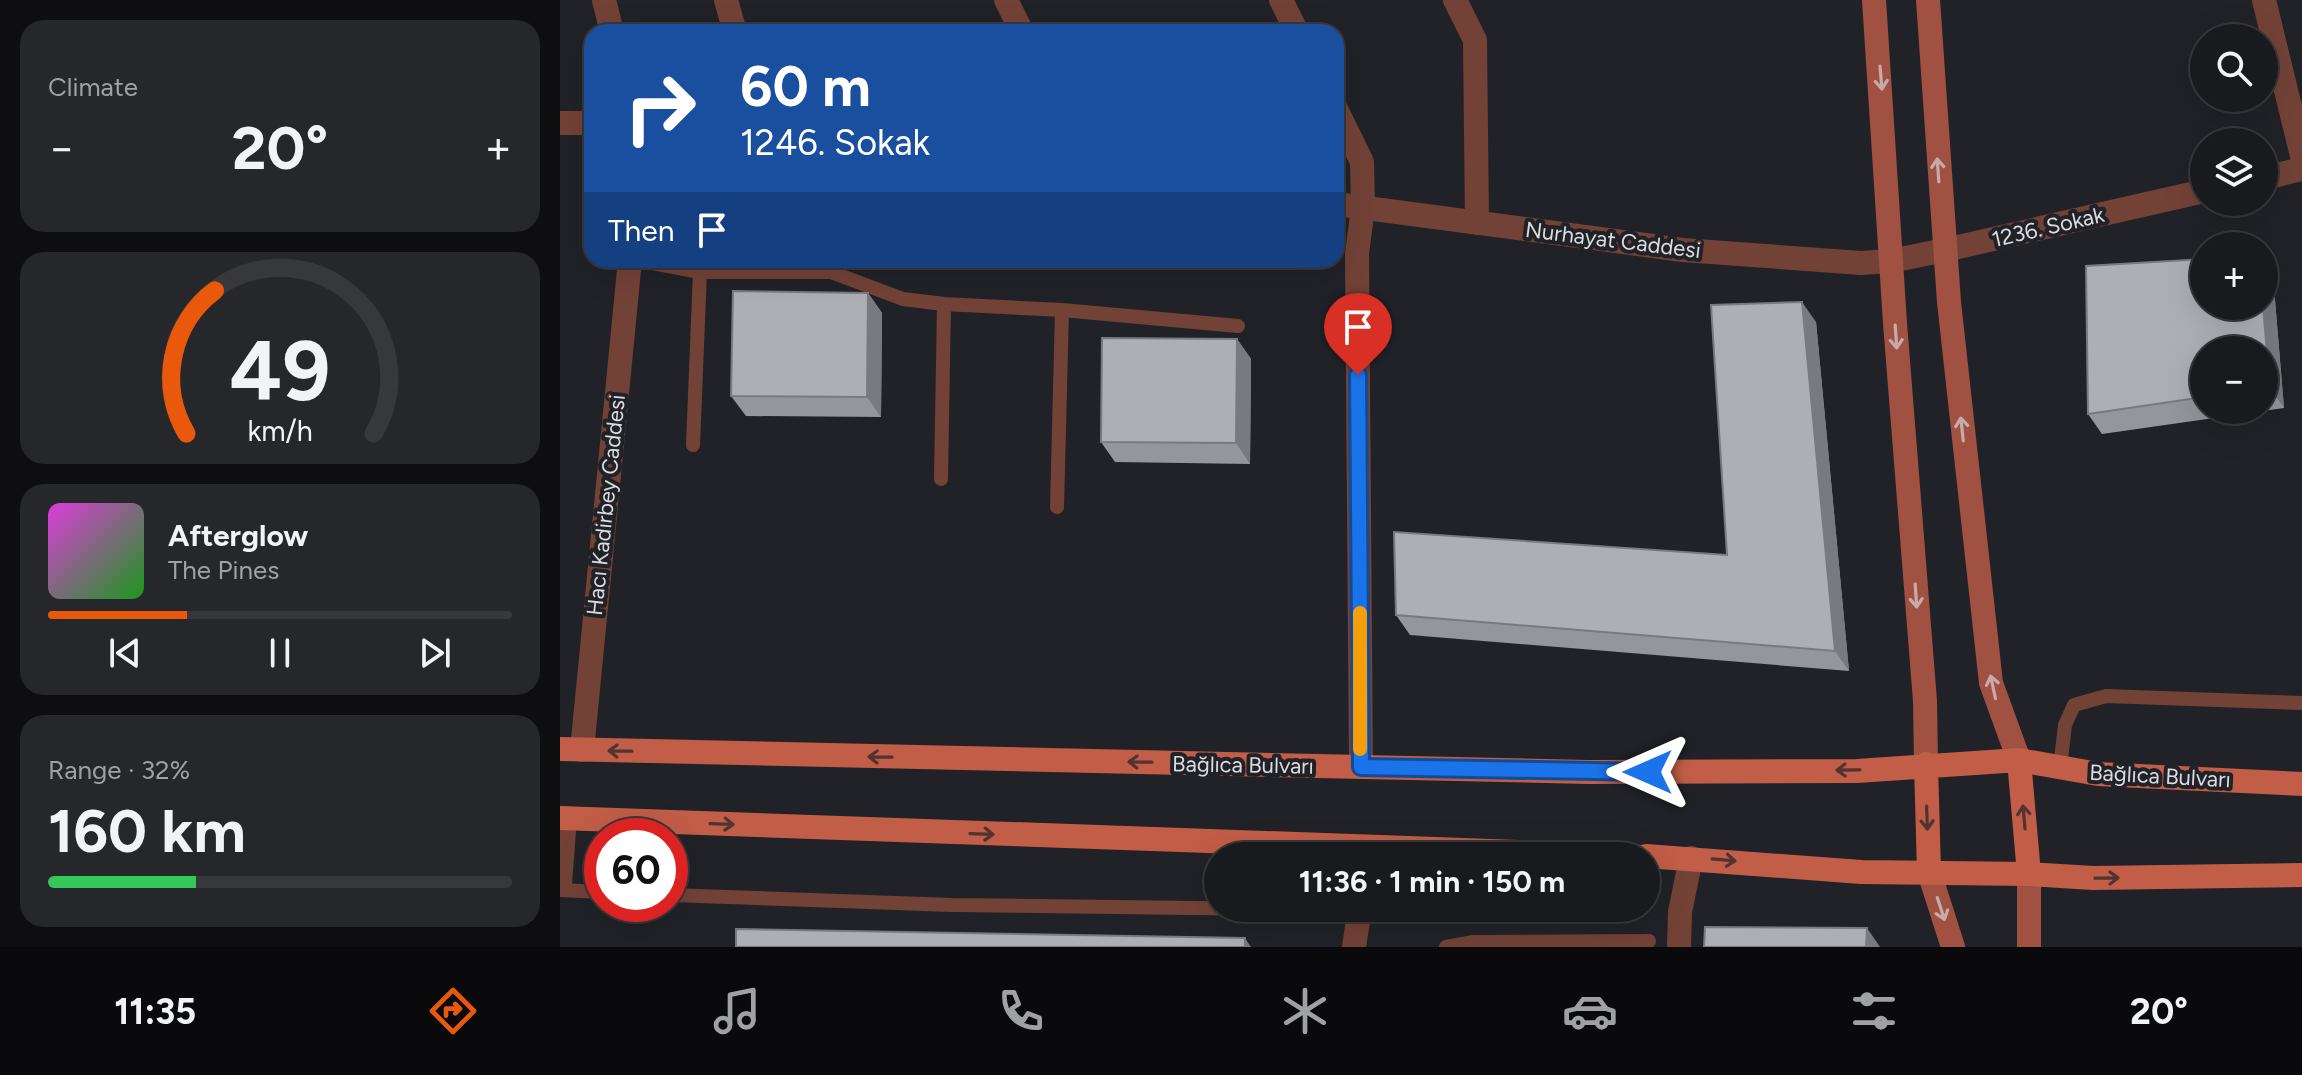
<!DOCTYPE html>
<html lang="en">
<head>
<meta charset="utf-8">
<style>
	:root { --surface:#191a1d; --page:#26272a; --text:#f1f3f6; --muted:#9fa1a4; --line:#37383b; --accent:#ea580c }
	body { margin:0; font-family:Figtree,sans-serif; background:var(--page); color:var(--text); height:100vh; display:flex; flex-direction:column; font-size:30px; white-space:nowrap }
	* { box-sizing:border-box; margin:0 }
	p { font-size:26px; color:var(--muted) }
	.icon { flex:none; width:44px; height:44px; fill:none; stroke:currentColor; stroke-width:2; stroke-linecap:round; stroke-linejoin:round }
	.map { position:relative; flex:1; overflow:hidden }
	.details { display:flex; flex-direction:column; gap:20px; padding:20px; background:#0e0e10; width:560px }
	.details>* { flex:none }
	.banner { position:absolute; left:24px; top:24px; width:760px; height:244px; border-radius:24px; box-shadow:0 8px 32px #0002,0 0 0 2px var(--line); background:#1a4fa0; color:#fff; overflow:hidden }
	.controls { position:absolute; left:1630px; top:24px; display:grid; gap:16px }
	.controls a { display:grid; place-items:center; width:88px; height:88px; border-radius:50%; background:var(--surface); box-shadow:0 8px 32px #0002,0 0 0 2px var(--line); font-size:40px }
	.speed { position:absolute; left:24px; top:818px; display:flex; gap:16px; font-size:40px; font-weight:700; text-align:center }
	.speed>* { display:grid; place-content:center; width:104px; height:104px; border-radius:50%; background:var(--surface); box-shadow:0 8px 32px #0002,0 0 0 2px var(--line); line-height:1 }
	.speed .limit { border:12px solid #d22; background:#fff; color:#111 }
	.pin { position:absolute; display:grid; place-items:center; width:68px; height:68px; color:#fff; margin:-82px -34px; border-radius:50% 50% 50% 0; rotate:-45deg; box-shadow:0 0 8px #0007 }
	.pin .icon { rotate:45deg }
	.me { position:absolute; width:88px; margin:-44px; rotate:270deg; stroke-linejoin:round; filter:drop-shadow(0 0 6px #0008) }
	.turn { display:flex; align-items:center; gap:28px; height:168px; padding:0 24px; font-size:36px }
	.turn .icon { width:104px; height:104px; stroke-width:2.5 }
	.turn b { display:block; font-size:56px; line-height:68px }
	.then { display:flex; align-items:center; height:76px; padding:0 24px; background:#0003; gap:16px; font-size:30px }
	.big { font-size:60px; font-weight:700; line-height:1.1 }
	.details .card { flex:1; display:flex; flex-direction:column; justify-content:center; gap:12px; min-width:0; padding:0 28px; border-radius:24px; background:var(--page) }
	.details .dial { align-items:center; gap:0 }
	.dial svg { height:208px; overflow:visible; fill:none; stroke:var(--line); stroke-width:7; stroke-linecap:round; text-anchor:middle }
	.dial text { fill:var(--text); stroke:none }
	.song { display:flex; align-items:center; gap:24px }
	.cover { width:96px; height:96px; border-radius:12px; background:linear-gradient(135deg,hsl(300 70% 55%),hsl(120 70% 35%)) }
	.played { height:8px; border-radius:4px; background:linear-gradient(90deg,var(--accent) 30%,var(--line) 30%) }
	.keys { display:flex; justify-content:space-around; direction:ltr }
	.heat { display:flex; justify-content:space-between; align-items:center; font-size:44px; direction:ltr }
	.charge { height:12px; border-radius:6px; background:linear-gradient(90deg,#34c759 32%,var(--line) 0) }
	.trip { position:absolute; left:644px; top:842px; width:456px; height:80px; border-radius:40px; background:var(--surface); box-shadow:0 8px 32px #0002,0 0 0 2px var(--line); font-weight:700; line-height:80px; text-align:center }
	.tabs { display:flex; height:128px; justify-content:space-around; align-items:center; background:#0a0a0c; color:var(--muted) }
	.tabs .icon { width:56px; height:56px }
	.tabs .current { color:var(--accent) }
	.tabs b { font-size:36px; color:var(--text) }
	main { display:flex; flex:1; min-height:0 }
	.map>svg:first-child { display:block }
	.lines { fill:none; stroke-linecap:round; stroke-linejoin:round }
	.service { stroke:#734237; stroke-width:14 }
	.minor { stroke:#734237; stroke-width:24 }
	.secondary { stroke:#a05141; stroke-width:24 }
	.primary { stroke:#c25d47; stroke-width:24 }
	.wall { fill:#95969c; fill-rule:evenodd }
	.shaded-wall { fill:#797a7f }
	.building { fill:#adafb5; stroke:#797a7f; stroke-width:2 }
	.oneway { stroke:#c6aba8 }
	.oneway2 { stroke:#513431 }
	.route-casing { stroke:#114b97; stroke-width:20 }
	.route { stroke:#1a73e8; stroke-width:14 }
	.slow { stroke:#f59e0b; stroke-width:14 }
	.labels { text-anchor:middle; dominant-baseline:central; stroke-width:8; stroke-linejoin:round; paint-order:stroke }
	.street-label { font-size:22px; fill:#dbdcdf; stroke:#212227 }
</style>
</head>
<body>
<main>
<section class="details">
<div class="card"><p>Climate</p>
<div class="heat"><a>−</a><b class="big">20°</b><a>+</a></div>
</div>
<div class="card dial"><svg viewBox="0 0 100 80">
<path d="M14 69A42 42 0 1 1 86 69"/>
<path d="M14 69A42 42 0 0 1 25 14" stroke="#ea580c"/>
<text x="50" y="56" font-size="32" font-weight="700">49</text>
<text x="50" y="72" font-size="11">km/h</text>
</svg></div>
<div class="card">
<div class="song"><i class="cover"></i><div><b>Afterglow</b><p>The Pines</p></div></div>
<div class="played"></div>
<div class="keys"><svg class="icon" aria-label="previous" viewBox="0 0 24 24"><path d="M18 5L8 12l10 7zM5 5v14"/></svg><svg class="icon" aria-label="pause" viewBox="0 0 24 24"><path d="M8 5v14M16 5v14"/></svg><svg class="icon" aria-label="next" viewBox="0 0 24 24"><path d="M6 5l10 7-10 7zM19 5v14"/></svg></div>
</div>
<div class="card"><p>Range · 32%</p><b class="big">160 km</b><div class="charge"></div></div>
</section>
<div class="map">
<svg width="1742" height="947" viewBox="0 0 1742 947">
	<rect width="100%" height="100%" fill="#212227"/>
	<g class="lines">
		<path class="service" d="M77 260 140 272H271L343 299 384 304 502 310 678 326
			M133 445 140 272
			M381 479 384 304
			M497 507 502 310
			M1500 768 1505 725 1514 705 1546 696 1742 703
			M0 890 42 892
			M110 895 392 905 800 910
			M886 947 913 942 1089 941"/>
		<path class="minor" d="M44 0 52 32
			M166 0 175 32
			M446 0 462 32
			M721 0 737 32
			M895 0 915 40 917 223
			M1704 0 1742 156
			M776 109 802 162 803 207 797 254 801 767
			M0 123H32
			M1704 178 1742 169
			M776 204 1123 250 1301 263 1331 261 1385 250 1644 191
			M22 750 70 260
			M0 884 5 818
			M794 947 800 908
			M1119 947 1120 912 1131 858"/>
		<path class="secondary" d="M1314 0 1335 323 1365 701 1366 764
			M1368 0 1389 302 1431 683 1459 760
			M1369 872 1393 947
			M1469 874V947"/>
		<path class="primary" d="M0 749 1028 772 1297 771 1459 760 1538 774 1742 784
			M1459 760 1469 874
			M1366 764 1369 872
			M0 818 1075 856
			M1086 856 1301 872 1469 874 1533 878 1742 875"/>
	</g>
	<path class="wall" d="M1713 276 1724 408 1542 434 1528 414ZM1644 350H1704V410H1644Z
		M308 293 322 313 321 417 186 416 171 396Z
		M1256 322 1289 671 850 635 836 615 1167 555Z
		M677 339 691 359 690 464 555 462 541 442Z"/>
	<path class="shaded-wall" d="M1704 263 1713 276 1724 408 1710 388 1704 306Z
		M308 293 322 313 321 417 307 397Z
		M1242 302 1256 322 1289 671 1275 651Z
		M677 339 691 359 690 464 676 443Z
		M1307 928 1320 947H1306Z
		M685 938 691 947H685Z"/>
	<path class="building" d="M1644 259V306H1703L1710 388 1704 389V350H1644V397L1528 414 1526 266Z
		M173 291 308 293 307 397 171 396Z
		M1242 302 1275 651 836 615 834 532 1167 555 1151 305Z
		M542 338 677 339 676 443 541 442Z
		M1145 927 1307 928 1306 947H1144Z
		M176 929 685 938V947H176Z"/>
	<defs><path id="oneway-shaft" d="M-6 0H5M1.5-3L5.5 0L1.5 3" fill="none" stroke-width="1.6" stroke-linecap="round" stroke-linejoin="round" transform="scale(2)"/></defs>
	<g class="oneway">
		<use href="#oneway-shaft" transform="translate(1321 78) rotate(85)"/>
		<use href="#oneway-shaft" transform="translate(1378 170) rotate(-94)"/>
		<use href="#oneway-shaft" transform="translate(1336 337) rotate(86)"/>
		<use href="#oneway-shaft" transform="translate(1402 429) rotate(-96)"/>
		<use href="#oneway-shaft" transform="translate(1356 596) rotate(86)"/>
		<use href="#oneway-shaft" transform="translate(1433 687) rotate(-102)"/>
		<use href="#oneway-shaft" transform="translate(1381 909) rotate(72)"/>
	</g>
	<g class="oneway2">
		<use href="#oneway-shaft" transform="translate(60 751) rotate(-179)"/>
		<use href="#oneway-shaft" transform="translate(320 757) rotate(-179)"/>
		<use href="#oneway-shaft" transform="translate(580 762) rotate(-179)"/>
		<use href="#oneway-shaft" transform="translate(1288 770) rotate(179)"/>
		<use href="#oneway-shaft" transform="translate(1464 817) rotate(-95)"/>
		<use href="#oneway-shaft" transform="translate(1367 818) rotate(88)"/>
		<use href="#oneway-shaft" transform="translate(162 824) rotate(2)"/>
		<use href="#oneway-shaft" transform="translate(422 834) rotate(2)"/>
		<use href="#oneway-shaft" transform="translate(1164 860) rotate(5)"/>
		<use href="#oneway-shaft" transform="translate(1547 878) rotate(-1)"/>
	</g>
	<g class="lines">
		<defs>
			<path id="route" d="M798 375 801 767 1088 772"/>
		</defs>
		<use href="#route" class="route-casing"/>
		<use href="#route" class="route"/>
		<path class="slow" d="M800 613V749"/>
	</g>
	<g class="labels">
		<g class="street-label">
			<text transform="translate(1488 227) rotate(-13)">1236. Sokak</text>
			<text transform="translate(1053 240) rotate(7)">Nurhayat Caddesi</text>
			<text transform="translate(46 505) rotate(-84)">Hacı Kadirbey Caddesi</text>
			<text transform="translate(683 765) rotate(1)">Bağlıca Bulvarı</text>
			<text transform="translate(1600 776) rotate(3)">Bağlıca Bulvarı</text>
		</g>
	</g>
</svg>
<div class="controls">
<a><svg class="icon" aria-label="search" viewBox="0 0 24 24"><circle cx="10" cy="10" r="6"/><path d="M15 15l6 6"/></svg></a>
<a><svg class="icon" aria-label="layers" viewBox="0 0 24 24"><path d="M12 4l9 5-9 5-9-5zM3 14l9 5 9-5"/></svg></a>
<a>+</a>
<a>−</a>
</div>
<div class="speed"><div class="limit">60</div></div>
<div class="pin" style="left:798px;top:375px;background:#d93025"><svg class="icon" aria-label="arrive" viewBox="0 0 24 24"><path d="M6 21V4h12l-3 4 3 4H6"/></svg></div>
<svg class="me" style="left:1088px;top:772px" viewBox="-20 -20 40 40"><path d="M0-17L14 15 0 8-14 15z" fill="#1a73e8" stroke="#fff" stroke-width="4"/></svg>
<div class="trip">11:36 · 1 min · 150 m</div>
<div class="banner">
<div class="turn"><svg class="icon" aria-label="right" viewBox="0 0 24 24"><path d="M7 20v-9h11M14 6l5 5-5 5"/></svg><div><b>60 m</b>1246. Sokak</div></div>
<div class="then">Then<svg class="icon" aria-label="arrive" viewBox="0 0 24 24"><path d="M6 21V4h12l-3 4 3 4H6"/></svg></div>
</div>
</div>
</main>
<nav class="tabs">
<b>11:35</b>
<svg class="icon current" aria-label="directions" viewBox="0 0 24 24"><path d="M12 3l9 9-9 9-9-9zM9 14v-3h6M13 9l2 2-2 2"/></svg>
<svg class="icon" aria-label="music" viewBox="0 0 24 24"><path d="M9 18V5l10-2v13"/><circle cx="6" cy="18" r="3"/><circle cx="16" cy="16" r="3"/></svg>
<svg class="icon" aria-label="phone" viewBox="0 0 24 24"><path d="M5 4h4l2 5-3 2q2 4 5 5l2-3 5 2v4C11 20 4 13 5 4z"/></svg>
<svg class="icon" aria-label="climate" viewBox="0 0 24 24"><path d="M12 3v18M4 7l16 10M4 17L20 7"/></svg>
<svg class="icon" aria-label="car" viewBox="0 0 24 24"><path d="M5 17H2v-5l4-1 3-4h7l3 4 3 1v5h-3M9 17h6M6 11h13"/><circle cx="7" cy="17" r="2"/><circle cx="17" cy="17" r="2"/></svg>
<svg class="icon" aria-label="filters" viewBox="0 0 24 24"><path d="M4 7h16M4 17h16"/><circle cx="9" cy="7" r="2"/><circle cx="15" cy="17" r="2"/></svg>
<b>20°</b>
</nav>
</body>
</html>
